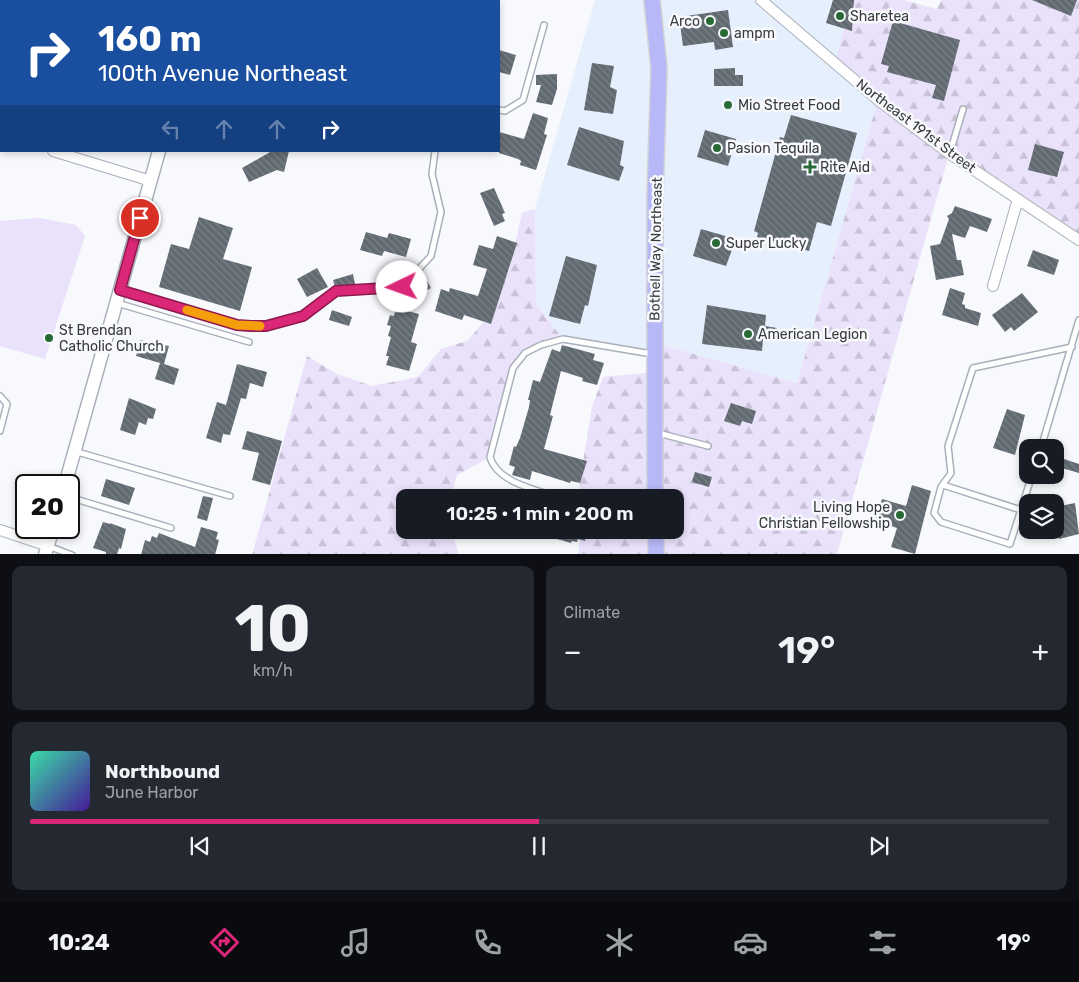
<!DOCTYPE html>
<html lang="en">
<head>
<meta charset="utf-8">
<style>
	:root { --surface:#171b24; --page:#242831; --text:#f1f3f6; --muted:#9ea1a6; --line:#363941; --accent:#db2777 }
	body { margin:0; font-family:Rubik,sans-serif; background:var(--page); color:var(--text); height:100vh; display:flex; flex-direction:column; font-size:19px; white-space:nowrap }
	* { box-sizing:border-box; margin:0 }
	p { font-size:16px; color:var(--muted) }
	.icon { flex:none; width:28px; height:28px; fill:none; stroke:currentColor; stroke-width:2; stroke-linecap:round; stroke-linejoin:round }
	.map { position:relative; height:554px; overflow:hidden }
	.side { display:flex; flex-direction:column; gap:12px; padding:12px; background:#0d0f14; flex:1 }
	.side>* { flex:none }
	.banner { position:absolute; left:0px; top:0px; width:500px; height:152px; box-shadow:0 2px 8px #0003; background:#1a4fa0; color:#fff; overflow:hidden }
	.controls { position:absolute; left:1019px; top:439px; display:grid; gap:10px }
	.controls a { display:grid; place-items:center; width:45px; height:45px; border-radius:10px; background:var(--surface); box-shadow:0 2px 8px #0003; font-size:25px }
	.speed { position:absolute; left:15px; top:474px; display:flex; gap:10px; font-size:25px; font-weight:700; text-align:center }
	.speed>* { display:grid; place-content:center; width:65px; height:65px; border-radius:50%; background:var(--surface); box-shadow:0 2px 8px #0003; line-height:1 }
	.speed .limit { border:2px solid #111; border-radius:8px; background:#fff; color:#111 }
	.pin { position:absolute; display:grid; place-items:center; width:42px; height:42px; color:#fff; margin:-21px; border:2px solid #fff; border-radius:50%; box-shadow:0 1px 5px #0007 }
	.me { position:absolute; width:55px; margin:-28px; rotate:267deg; stroke-linejoin:round; filter:drop-shadow(0 0 4px #0008) }
	.turn { display:flex; align-items:center; gap:18px; height:105px; padding:0 15px; font-size:22px }
	.turn .icon { width:65px; height:65px; stroke-width:2.5 }
	.turn b { display:block; font-size:35px; line-height:42px }
	.lanes { display:flex; align-items:center; height:48px; padding:0 15px; background:#0003; justify-content:center; gap:25px; direction:ltr }
	.lanes .off { opacity:.35 }
	.big { font-size:38px; font-weight:600; line-height:1.1 }
	.side .widget { flex:1; display:flex; flex-direction:column; justify-content:center; gap:8px; min-width:0; padding:0 18px; border-radius:10px; background:var(--page) }
	.side .dial { align-items:center; gap:0 }
	.dial b { font-size:65px; line-height:1 }
	.song { display:flex; align-items:center; gap:15px }
	.cover { width:60px; height:60px; border-radius:8px; background:linear-gradient(135deg,hsl(160 70% 55%),hsl(260 70% 35%)) }
	.played { height:5px; border-radius:2px; background:linear-gradient(90deg,var(--accent) 50%,var(--line) 50%) }
	.keys { display:flex; justify-content:space-around; direction:ltr }
	.heat { display:flex; justify-content:space-between; align-items:center; font-size:28px; direction:ltr }
	.side .tiles { flex:1; display:grid; gap:12px; grid-template-columns:1fr 1fr }
	.widget:last-child { grid-column:span 2 }
	.trip { position:absolute; left:396px; top:489px; width:288px; height:50px; border-radius:10px; background:var(--surface); box-shadow:0 2px 8px #0003; font-weight:600; line-height:50px; text-align:center }
	.tabs { display:flex; height:80px; justify-content:space-around; align-items:center; background:#090b0e; color:var(--muted) }
	.tabs .icon { width:35px; height:35px }
	.tabs .on { color:var(--accent) }
	.tabs b { font-size:22px; color:var(--text) }
	.map>svg:first-child { display:block }
	.built { fill:#e6effc }
	.forest { fill:url(#forest-firs) }
	.pitch { fill:#eae1fa }
	.building { fill:url(#building-back-hatch) }
	.lines { fill:none; stroke-linecap:round; stroke-linejoin:round }
	.service-casing { stroke:#a9b0b9; stroke-width:8 }
	.minor-casing { stroke:#a9b0b9; stroke-width:12 }
	.tertiary-casing { stroke:#a9b0b9; stroke-width:15 }
	.primary-casing { stroke:#d3d4d5; stroke-width:18 }
	.service { stroke:#fff; stroke-width:5 }
	.minor { stroke:#fff; stroke-width:10 }
	.tertiary { stroke:#fff; stroke-width:12 }
	.primary { stroke:#b6b8f7; stroke-width:15 }
	.route-casing { stroke:#8e194d; stroke-width:12 }
	.route { stroke:#db2777; stroke-width:9 }
	.slow { stroke:#f59e0b; stroke-width:9 }
	.poi-dot { fill:#286a35; stroke:#f7f9fd; stroke-width:2 }
	.labels { text-anchor:middle; dominant-baseline:central; stroke-width:5; stroke-linejoin:round; paint-order:stroke }
	.poi-label { font-size:14px; fill:#393b3f; stroke:#f7f9fd; text-anchor:start }
	.street-label { font-size:14px; fill:#393b3f; stroke:#f7f9fd }
</style>
</head>
<body>
<div class="map">
<svg width="1079" height="555" viewBox="0 0 1079 555">
	<defs>
		<pattern id="forest-firs" width="22" height="20" patternUnits="userSpaceOnUse" patternTransform="scale(1.25)"><rect width="22" height="20" fill="#eae1fa"/><path d="M5 1l3.5 6h-7zM16 11l3.5 6h-7z" fill="#c9c2d7"/></pattern>
		<pattern id="building-back-hatch" width="6" height="6" patternUnits="userSpaceOnUse" patternTransform="scale(1.25)"><rect width="6" height="6" fill="#616a71"/><path d="M-1 5l2 2M0 0l6 6M5-1l2 2" fill="none" stroke="#7a8086"/></pattern>
	</defs>
	<rect width="100%" height="100%" fill="#f7f9fd"/>
	<path class="built" d="M595 0H852L878 100 797 383 655 343V355L563 339 536 304 535 209Z"/>
	<path class="forest" d="M851 0H904L937 9 941 0H1079V240L949 154 837 554 578 555 581 530H675V498L581 497 579 487 592 407 603 377 655 372V343L797 383 878 100 835 63Z
		M535 209 536 304 563 339 525 353 513 368 488 458 457 475 451 497 405 498V530H451L459 554 252 555 307 356 337 374 372 386 418 377 441 349 467 341 489 316 510 268 522 213Z"/>
	<path class="pitch" d="M40 218 76 225 85 236 45 359 0 346V221Z"/>
	<path class="building" d="M833 0H854L852 31 826 23Z
		M1032 0H1077L1071 16Z
		M728 10 733 47 715 50 714 42 683 46 679 17Z
		M893 21 960 40 944 101 932 98 936 85 887 72 889 66 881 64Z
		M499 50 516 55 510 75 499 72Z
		M592 63 614 66 610 87 617 90 613 114 584 110Z
		M735 68V75H743V86H714V69Z
		M557 74V89L552 105 536 102 541 85H536V75Z
		M533 113 548 118 544 134 547 135 536 170 520 165 521 161 518 159 499 153V132L524 139Z
		M791 115 857 133 831 226 817 222 809 251 757 237 758 233 754 231 780 137 784 138Z
		M579 127 624 141 620 165 624 167 619 181 567 165Z
		M705 130 736 139 728 166 697 157Z
		M1035 144 1064 152 1057 177 1028 170Z
		M272 151H289L284 172 277 170 249 182 242 168Z
		M494 188 505 213 502 214 505 221 494 226 480 193Z
		M955 206 992 219 987 232 970 226 965 238 952 234 957 260H961L964 275 936 280 930 246 940 244 949 219 947 216 952 213Z
		M199 217 233 228 223 259 252 267 240 311 159 287 171 244 189 249Z
		M701 229 736 239 726 266 693 256Z
		M366 232 387 238 389 233 411 239 406 257 384 251 382 256 360 250Z
		M497 236 517 243 491 324 464 315 462 320 435 311 441 289 449 292 450 288 478 296 487 269 473 265 479 245 493 249Z
		M1033 250 1059 260 1054 275 1027 266Z
		M566 256 597 265 588 306 585 305 580 324 549 316Z
		M317 268 328 287 307 297 297 279Z
		M353 274 355 284 335 287 333 280Z
		M426 279 431 288 413 298 408 290Z
		M950 288 965 293 962 304 965 305V308L981 313 978 326 942 315Z
		M1022 293 1038 312 1014 331 1011 327 1005 332 992 315Z
		M707 305 766 315 765 326 777 328 775 341 763 339 762 351 702 344Z
		M396 308 419 314 411 342 417 344 409 371 386 365 389 356H386L391 337 388 336 391 326 387 325 390 315 394 316Z
		M332 310 352 317 349 326 329 320Z
		M140 340 169 346 164 364 179 369 174 385 155 379 160 363 136 356Z
		M562 345 595 354 593 360 604 363 597 385 582 381 583 378 561 371 550 415 553 416 544 449 587 461 580 483 571 481 570 483 532 471 530 480 512 475 515 467 509 465 514 446 516 447 520 438 529 407 530 400H528L533 380 540 382 552 349 560 352Z
		M237 364 267 372 263 387 250 383 246 399 241 398 230 435 223 434 221 443 206 438 217 402 226 405Z
		M129 398 156 409 153 419 148 418 146 425 139 422 135 435 120 430Z
		M731 403 756 411 752 424 742 421 740 426 724 421Z
		M1007 409 1025 415 1015 455 993 448Z
		M247 431 282 441 270 485 252 480 259 453 242 449Z
		M1055 456 1079 464V473L1055 466Z
		M695 472 712 477 709 487 692 482Z
		M106 479 135 488 129 505 101 496Z
		M912 485 931 491 915 554 891 547 897 528 875 521 882 499 906 506Z
		M203 496 213 498 207 521 197 518Z
		M1075 503 1079 534 1059 539 1055 507Z
		M103 522 110 524V523L126 529 121 549 119 548 117 555H106V552L93 548Z
		M201 527 218 532 216 539 219 540 215 555H141L145 540 150 542 152 536 157 538 159 533 195 547Z
		M536 530H588L585 541 578 539 577 542 572 541 571 543 536 533Z"/>
	<g class="lines">
		<defs>
			<path id="service" d="M397 1V0
				M458 1V0
				M499 110 505 111 523 100 544 25
				M950 153 963 109
				M120 290 237 325 266 326 303 316 336 291 402 287 431 256 441 212 432 174 435 151
				M117 303 249 342
				M0 396 7 404 0 431
				M658 433 708 446
				M1041 448 1079 320
				M74 451 230 496
				M1032 475 1010 544 941 522 934 513 941 487 951 473 948 446 973 368 1072 347
				M943 485 1021 510
				M69 497 171 528
				M562 498C540 491 497 483 490 457L513 368 525 353 541 345 563 339 652 354
				M48 546 72 555"/>
			<path id="minor" d="M761 0 878 100 950 154 1079 240
				M62 1V0
				M0 135 1 136
				M53 151 151 181
				M993 286 1018 199
				M0 530 48 546"/>
			<path id="tertiary" d="M202 1V0
				M65 485 159 151
				M45 555 53 528"/>
			<path id="primary" d="M652 0 659 68 655 197V498
				M656 530V555"/>
		</defs>
		<use href="#service" class="service-casing"/>
		<use href="#minor" class="minor-casing"/>
		<use href="#tertiary" class="tertiary-casing"/>
		<use href="#primary" class="primary-casing"/>
		<use href="#service" class="service"/>
		<use href="#minor" class="minor"/>
		<use href="#tertiary" class="tertiary"/>
		<use href="#primary" class="primary"/>
	</g>
	<g class="lines">
		<defs>
			<path id="route" d="M140 218 120 290 237 325 251 326H266L303 316 336 291 402 287"/>
		</defs>
		<use href="#route" class="route-casing"/>
		<use href="#route" class="route"/>
		<path class="slow" d="M187 310 237 325 260 326"/>
	</g>
	<g class="poi-dot">
		<circle cx="840" cy="16" r="5"/>
		<circle cx="710" cy="21" r="5"/>
		<circle cx="724" cy="33" r="5"/>
		<circle cx="728" cy="105" r="5"/>
		<circle cx="717" cy="148" r="5"/>
		<path d="M807.5 159.5h5v5h5v5h-5v5h-5v-5h-5v-5h5z"/>
		<circle cx="716" cy="243" r="5"/>
		<circle cx="748" cy="334" r="5"/>
		<circle cx="49" cy="338" r="5"/>
		<circle cx="900" cy="515" r="5"/>
	</g>
	<g class="labels">
		<g class="poi-label">
			<text x="850" y="16">Sharetea</text>
			<text x="700" y="21" text-anchor="end">Arco</text>
			<text x="734" y="33">ampm</text>
			<text x="738" y="105">Mio Street Food</text>
			<text x="727" y="148">Pasion Tequila</text>
			<text x="820" y="167">Rite Aid</text>
			<text x="726" y="243">Super Lucky</text>
			<text x="59" y="330">St Brendan<tspan x="59" dy="16">Catholic Church</tspan></text>
			<text x="758" y="334">American Legion</text>
			<text x="890" y="507" text-anchor="end">Living Hope<tspan x="890" dy="16">Christian Fellowship</tspan></text>
		</g>
		<g class="street-label">
			<text transform="translate(916 126) rotate(37)">Northeast 191st Street</text>
			<text transform="translate(656 249) rotate(-89)">Bothell Way Northeast</text>
		</g>
	</g>
</svg>
<div class="controls">
<a><svg class="icon" aria-label="search" viewBox="0 0 24 24"><circle cx="10" cy="10" r="6"/><path d="M15 15l6 6"/></svg></a>
<a><svg class="icon" aria-label="layers" viewBox="0 0 24 24"><path d="M12 4l9 5-9 5-9-5zM3 14l9 5 9-5"/></svg></a>
</div>
<div class="speed"><div class="limit">20</div></div>
<div class="pin" style="left:140px;top:218px;background:#d93025"><svg class="icon" aria-label="arrive" viewBox="0 0 24 24"><path d="M6 21V4h12l-3 4 3 4H6"/></svg></div>
<svg class="me" style="left:402px;top:287px" viewBox="-20 -20 40 40"><circle r="19" fill="#fff"/><path d="M0-13L10 11 0 6-10 11z" fill="#db2777"/></svg>
<div class="trip">10:25 · 1 min · 200 m</div>
<div class="banner">
<div class="turn"><svg class="icon" aria-label="right" viewBox="0 0 24 24"><path d="M7 20v-9h11M14 6l5 5-5 5"/></svg><div><b>160 m</b>100th Avenue Northeast</div></div>
<div class="lanes"><svg class="icon off" aria-label="left" viewBox="0 0 24 24"><path d="M17 20v-9H6M10 6l-5 5 5 5"/></svg><svg class="icon off" aria-label="ahead" viewBox="0 0 24 24"><path d="M12 20V5M6 11l6-6 6 6"/></svg><svg class="icon off" aria-label="ahead" viewBox="0 0 24 24"><path d="M12 20V5M6 11l6-6 6 6"/></svg><svg class="icon" aria-label="right" viewBox="0 0 24 24"><path d="M7 20v-9h11M14 6l5 5-5 5"/></svg></div>
</div>
</div>
<section class="side">
<div class="tiles">
<div class="widget dial"><b>10</b><p>km/h</p></div>
<div class="widget"><p>Climate</p>
<div class="heat"><a>−</a><b class="big">19°</b><a>+</a></div>
</div>
<div class="widget">
<div class="song"><i class="cover"></i><div><b>Northbound</b><p>June Harbor</p></div></div>
<div class="played"></div>
<div class="keys"><svg class="icon" aria-label="previous" viewBox="0 0 24 24"><path d="M18 5L8 12l10 7zM5 5v14"/></svg><svg class="icon" aria-label="pause" viewBox="0 0 24 24"><path d="M8 5v14M16 5v14"/></svg><svg class="icon" aria-label="next" viewBox="0 0 24 24"><path d="M6 5l10 7-10 7zM19 5v14"/></svg></div>
</div>
</div>
</section>
<nav class="tabs">
<b>10:24</b>
<svg class="icon on" aria-label="directions" viewBox="0 0 24 24"><path d="M12 3l9 9-9 9-9-9zM9 14v-3h6M13 9l2 2-2 2"/></svg>
<svg class="icon" aria-label="music" viewBox="0 0 24 24"><path d="M9 18V5l10-2v13"/><circle cx="6" cy="18" r="3"/><circle cx="16" cy="16" r="3"/></svg>
<svg class="icon" aria-label="phone" viewBox="0 0 24 24"><path d="M5 4h4l2 5-3 2q2 4 5 5l2-3 5 2v4C11 20 4 13 5 4z"/></svg>
<svg class="icon" aria-label="climate" viewBox="0 0 24 24"><path d="M12 3v18M4 7l16 10M4 17L20 7"/></svg>
<svg class="icon" aria-label="car" viewBox="0 0 24 24"><path d="M5 17H2v-5l4-1 3-4h7l3 4 3 1v5h-3M9 17h6M6 11h13"/><circle cx="7" cy="17" r="2"/><circle cx="17" cy="17" r="2"/></svg>
<svg class="icon" aria-label="filters" viewBox="0 0 24 24"><path d="M4 7h16M4 17h16"/><circle cx="9" cy="7" r="2"/><circle cx="15" cy="17" r="2"/></svg>
<b>19°</b>
</nav>
</body>
</html>
